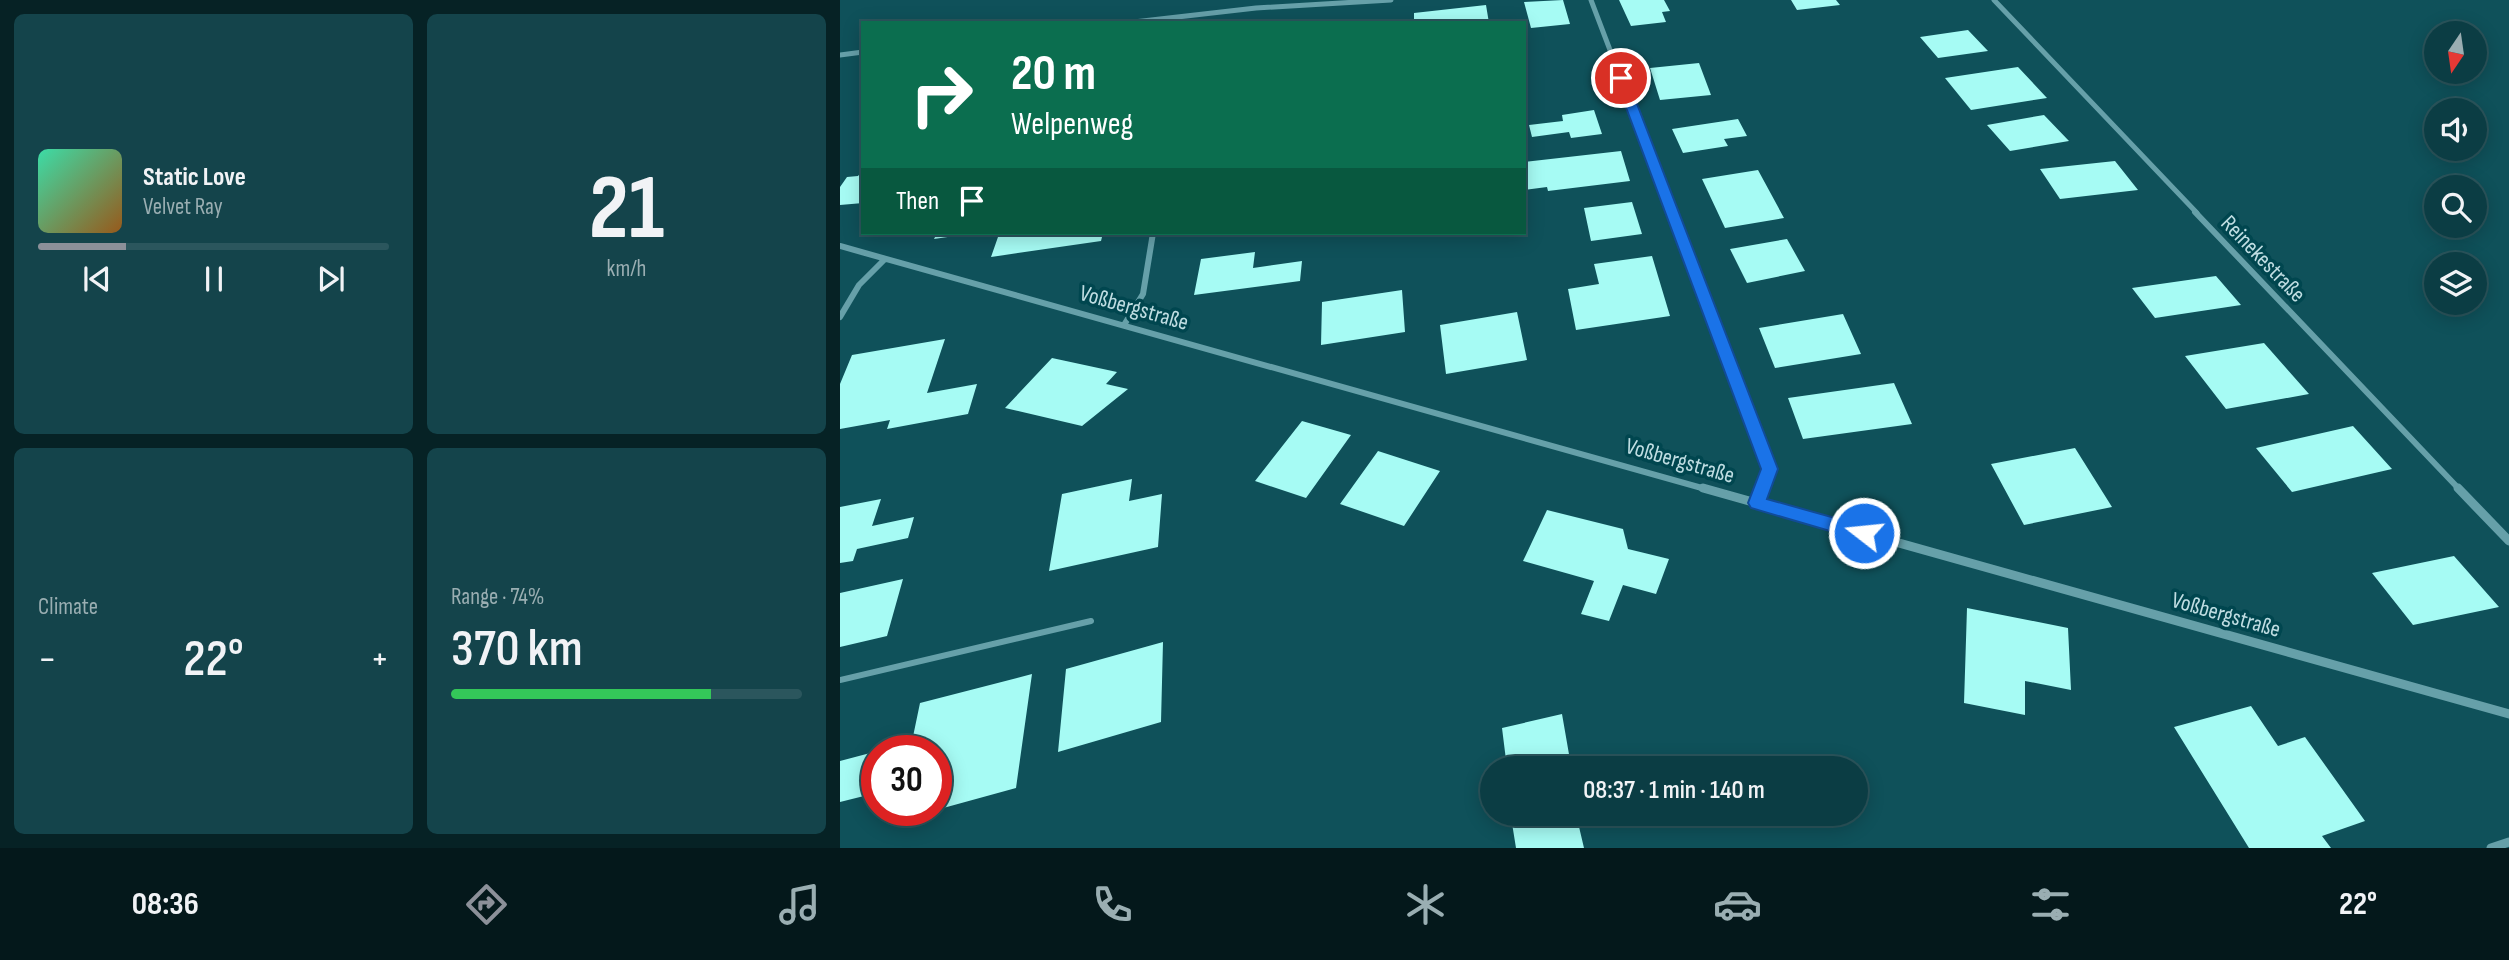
<!DOCTYPE html>
<html lang="en">
<head>
<meta charset="utf-8">
<style>
	:root { --surface:#0b3d44; --page:#14444b; --text:#f1f3f6; --muted:#9aaeb2; --line:#2b565d; --accent:#8c9099 }
	body { margin:0; font-family:"Sofia Sans Condensed",sans-serif; background:var(--page); color:var(--text); height:100vh; display:flex; flex-direction:column; font-size:26px; white-space:nowrap }
	* { box-sizing:border-box; margin:0 }
	p { font-size:23px; color:var(--muted) }
	.icon { flex:none; width:38px; height:38px; fill:none; stroke:currentColor; stroke-width:2; stroke-linecap:round; stroke-linejoin:round }
	.map { position:relative; flex:1; overflow:hidden }
	.sheet { display:flex; flex-direction:column; gap:14px; padding:14px; background:#062225; width:840px }
	.sheet>* { flex:none }
	.banner { position:absolute; left:21px; top:21px; width:665px; height:214px; border-radius:0px; box-shadow:0 4px 18px #0003,0 0 0 2px var(--line); background:#0b6e4f; color:#fff; overflow:hidden }
	.needle { width:46px; rotate:193deg }
	.controls { position:absolute; left:1584px; top:21px; display:grid; gap:14px }
	.controls a { display:grid; place-items:center; width:63px; height:63px; border-radius:50%; background:var(--surface); box-shadow:0 4px 18px #0003,0 0 0 2px var(--line); font-size:35px }
	.speed { position:absolute; left:21px; top:735px; display:flex; gap:14px; font-size:35px; font-weight:700; text-align:center }
	.speed>* { display:grid; place-content:center; width:91px; height:91px; border-radius:50%; background:var(--surface); box-shadow:0 4px 18px #0003,0 0 0 2px var(--line); line-height:1 }
	.speed .limit { border:10px solid #d22; background:#fff; color:#111 }
	.pin { position:absolute; display:grid; place-items:center; width:60px; height:60px; color:#fff; margin:-30px; border:4px solid #fff; border-radius:50%; box-shadow:0 2px 7px #0007 }
	.me { position:absolute; width:77px; margin:-38px; rotate:286deg; stroke-linejoin:round; filter:drop-shadow(0 0 5px #0008) }
	.turn { display:flex; align-items:center; gap:24px; height:147px; padding:0 35px; font-size:32px }
	.turn .icon { width:91px; height:91px; stroke-width:2.5 }
	.turn b { display:block; font-size:49px; line-height:60px }
	.then { display:flex; align-items:center; height:66px; padding:0 35px; background:#0003; gap:14px; font-size:26px }
	.big { font-size:52px; font-weight:600; line-height:1.1 }
	.sheet .card { flex:1; display:flex; flex-direction:column; justify-content:center; gap:10px; min-width:0; padding:0 24px; border-radius:10px; background:var(--page) }
	.sheet .dial { align-items:center; gap:0 }
	.dial b { font-size:91px; line-height:1 }
	.song { display:flex; align-items:center; gap:21px }
	.cover { width:84px; height:84px; border-radius:10px; background:linear-gradient(135deg,hsl(160 70% 55%),hsl(30 70% 35%)) }
	.played { height:7px; border-radius:4px; background:linear-gradient(90deg,var(--accent) 25%,var(--line) 25%) }
	.keys { display:flex; justify-content:space-around; direction:ltr }
	.heat { display:flex; justify-content:space-between; align-items:center; font-size:38px; direction:ltr }
	.charge { height:10px; border-radius:5px; background:linear-gradient(90deg,#34c759 74%,var(--line) 0) }
	.sheet .tiles { flex:1; display:grid; gap:14px; grid-template-columns:repeat(2,1fr) }
	.trip { position:absolute; left:640px; top:756px; width:388px; height:70px; border-radius:35px; background:var(--surface); box-shadow:0 4px 18px #0003,0 0 0 2px var(--line); font-weight:600; line-height:70px; text-align:center }
	.menu { display:flex; height:112px; justify-content:space-around; align-items:center; background:#04181b; color:var(--muted) }
	.menu .icon { width:49px; height:49px }
	.menu .active { color:var(--accent) }
	.menu b { font-size:32px; color:var(--text) }
	main { display:flex; flex:1; min-height:0 }
	.map>svg:first-child { display:block }
	.building { fill:#a6fbf4 }
	.lines { fill:none; stroke-linecap:round; stroke-linejoin:round }
	.lane { stroke:#66a0a9; stroke-width:6 }
	.street-far2 { stroke:#66a0a9; stroke-width:5 }
	.street-far1 { stroke:#66a0a9; stroke-width:6 }
	.street { stroke:#66a0a9; stroke-width:9 }
	.route { fill:#1a73e8; stroke:#114b97; stroke-width:2 }
	.labels { text-anchor:middle; dominant-baseline:central; stroke-width:7; stroke-linejoin:round; paint-order:stroke }
	.street-label { font-size:23px; fill:#bfdde2; stroke:#00464f }
</style>
</head>
<body>
<main>
<section class="sheet">
<div class="tiles">
<div class="card">
<div class="song"><i class="cover"></i><div><b>Static Love</b><p>Velvet Ray</p></div></div>
<div class="played"></div>
<div class="keys"><svg class="icon" aria-label="previous" viewBox="0 0 24 24"><path d="M18 5L8 12l10 7zM5 5v14"/></svg><svg class="icon" aria-label="pause" viewBox="0 0 24 24"><path d="M8 5v14M16 5v14"/></svg><svg class="icon" aria-label="next" viewBox="0 0 24 24"><path d="M6 5l10 7-10 7zM19 5v14"/></svg></div>
</div>
<div class="card dial"><b>21</b><p>km/h</p></div>
<div class="card"><p>Climate</p>
<div class="heat"><a>−</a><b class="big">22°</b><a>+</a></div>
</div>
<div class="card"><p>Range · 74%</p><b class="big">370 km</b><div class="charge"></div></div>
</div>
</section>
<div class="map">
<svg width="1669" height="848" viewBox="0 0 1669 848">
	<rect width="100%" height="100%" fill="#0f515a"/>
	<path class="building" d="M723 0 730 24 691 28 684 2Z
		M779 0H824L830 11 822 12 826 22 791 26Z
		M951 0H996L1000 5 957 10Z
		M646 5 649 23H574V13Z
		M1128 30 1148 51 1098 58 1080 37Z
		M859 63 871 95 820 100 810 68Z
		M1178 67 1207 98 1131 110 1105 78Z
		M754 110 762 134 731 138 729 132 692 137 689 125 723 121 722 115Z
		M1204 115 1229 141 1170 151 1147 125Z
		M898 119 907 136 884 139 888 146 843 153 832 129Z
		M781 151 790 181 708 191 707 187 684 190V162Z
		M1275 161 1298 190 1220 199 1200 169Z
		M23 170V203L0 205V187L7 177 18 176Z
		M918 170 944 218 885 228 862 179Z
		M792 202 802 234 751 241 744 208Z
		M97 233H128V234L94 239Z
		M192 233H263L261 241 151 257 158 237Z
		M947 239 965 271 907 283 890 249Z
		M415 252 413 268 462 261 460 281 354 295 361 259Z
		M812 256 830 316 736 330 728 289 759 284 754 264Z
		M1376 276 1401 305 1315 318 1292 288Z
		M562 290 565 332 481 345 482 302Z
		M677 312 687 360 606 374 600 325Z
		M1003 314 1021 354 935 368 919 328Z
		M105 339 87 393 137 384 128 414 47 429 50 420 0 429V384L12 355Z
		M1424 343 1469 394 1386 409 1345 356Z
		M212 358 277 372 266 384 288 389 242 426 165 408Z
		M1054 383 1072 424 963 439 948 398Z
		M462 421 511 435 466 498 415 481Z
		M1513 426 1552 469 1452 492 1416 448Z
		M1235 448 1272 507 1184 525 1151 464Z
		M538 451 600 471 564 526 500 504Z
		M292 479 289 501 322 494 318 547 209 571 222 494Z
		M41 499 32 526 74 517 68 538 17 549 13 561 0 563V507Z
		M707 510 783 529 788 549 829 559 816 594 783 585 769 621 741 614 754 581 683 561Z
		M1614 556 1659 607 1573 625 1532 573Z
		M63 579 47 636 0 647V593Z
		M1127 608 1228 628 1231 690 1185 681V715L1124 703Z
		M323 642 321 722 218 752 226 669Z
		M192 674 176 788 96 810V751H70L80 703Z
		M1411 706 1438 746 1465 737 1525 821 1482 836 1491 848H1409L1334 727Z
		M722 714 730 760 698 768H667L662 728Z
		M34 752 24 796 0 802V761Z
		M57 810H92V811L55 821Z
		M684 814H736L744 848H676L671 817Z"/>
	<g class="lines">
		<path class="lane" d="M0 680 251 621"/>
		<path class="street-far2" d="M751 0 832 213
			M1154 0 1357 213
			M285 23 416 8 551 0
			M0 55 23 52"/>
		<path class="street-far1" d="M831 212 929 469 922 490
			M1355 212 1620 490
			M0 246 869 490
			M0 317 19 285 45 259
			M284 325 303 294 313 233"/>
		<path class="street" d="M863 488 1669 714
			M1618 488 1669 541
			M917 503 922 488
			M1651 848 1669 842"/>
	</g>
	<path class="route" d="M781 75 787 78 938 469 927 499 1031 528 1033 533 1031 538 1024 541 911 508 908 503 921 469 775 78Z"/>
	<g class="labels">
		<g class="street-label">
			<text transform="translate(1423 259) rotate(46)">Reinekestraße</text>
			<text transform="translate(294 308) rotate(16)">Voßbergstraße</text>
			<text transform="translate(840 461) rotate(16)">Voßbergstraße</text>
			<text transform="translate(1386 615) rotate(16)">Voßbergstraße</text>
		</g>
	</g>
</svg>
<div class="controls">
<a><svg class="needle" viewBox="-14 -14 28 28"><path d="M0-13l5 13h-10z" fill="#e53935"/><path d="M0 13l5-13h-10z" fill="#9aaeb2"/></svg></a>
<a><svg class="icon" aria-label="sound" viewBox="0 0 24 24"><path d="M4 9h4l5-4v14l-5-4H4zM17 9q2 3 0 6"/></svg></a>
<a><svg class="icon" aria-label="search" viewBox="0 0 24 24"><circle cx="10" cy="10" r="6"/><path d="M15 15l6 6"/></svg></a>
<a><svg class="icon" aria-label="layers" viewBox="0 0 24 24"><path d="M12 4l9 5-9 5-9-5zM3 14l9 5 9-5"/></svg></a>
</div>
<div class="speed"><div class="limit">30</div></div>
<div class="pin" style="left:781px;top:78px;background:#d93025"><svg class="icon" aria-label="arrive" viewBox="0 0 24 24"><path d="M6 21V4h12l-3 4 3 4H6"/></svg></div>
<svg class="me" style="left:1024px;top:533px" viewBox="-20 -20 40 40"><circle r="17" fill="#1a73e8" stroke="#fff" stroke-width="3"/><path d="M0-11L8 9 0 5-8 9z" fill="#fff"/></svg>
<div class="trip">08:37 · 1 min · 140 m</div>
<div class="banner">
<div class="turn"><svg class="icon" aria-label="right" viewBox="0 0 24 24"><path d="M7 20v-9h11M14 6l5 5-5 5"/></svg><div><b>20 m</b>Welpenweg</div></div>
<div class="then">Then<svg class="icon" aria-label="arrive" viewBox="0 0 24 24"><path d="M6 21V4h12l-3 4 3 4H6"/></svg></div>
</div>
</div>
</main>
<nav class="menu">
<b>08:36</b>
<svg class="icon active" aria-label="directions" viewBox="0 0 24 24"><path d="M12 3l9 9-9 9-9-9zM9 14v-3h6M13 9l2 2-2 2"/></svg>
<svg class="icon" aria-label="music" viewBox="0 0 24 24"><path d="M9 18V5l10-2v13"/><circle cx="6" cy="18" r="3"/><circle cx="16" cy="16" r="3"/></svg>
<svg class="icon" aria-label="phone" viewBox="0 0 24 24"><path d="M5 4h4l2 5-3 2q2 4 5 5l2-3 5 2v4C11 20 4 13 5 4z"/></svg>
<svg class="icon" aria-label="climate" viewBox="0 0 24 24"><path d="M12 3v18M4 7l16 10M4 17L20 7"/></svg>
<svg class="icon" aria-label="car" viewBox="0 0 24 24"><path d="M5 17H2v-5l4-1 3-4h7l3 4 3 1v5h-3M9 17h6M6 11h13"/><circle cx="7" cy="17" r="2"/><circle cx="17" cy="17" r="2"/></svg>
<svg class="icon" aria-label="filters" viewBox="0 0 24 24"><path d="M4 7h16M4 17h16"/><circle cx="9" cy="7" r="2"/><circle cx="15" cy="17" r="2"/></svg>
<b>22°</b>
</nav>
</body>
</html>
